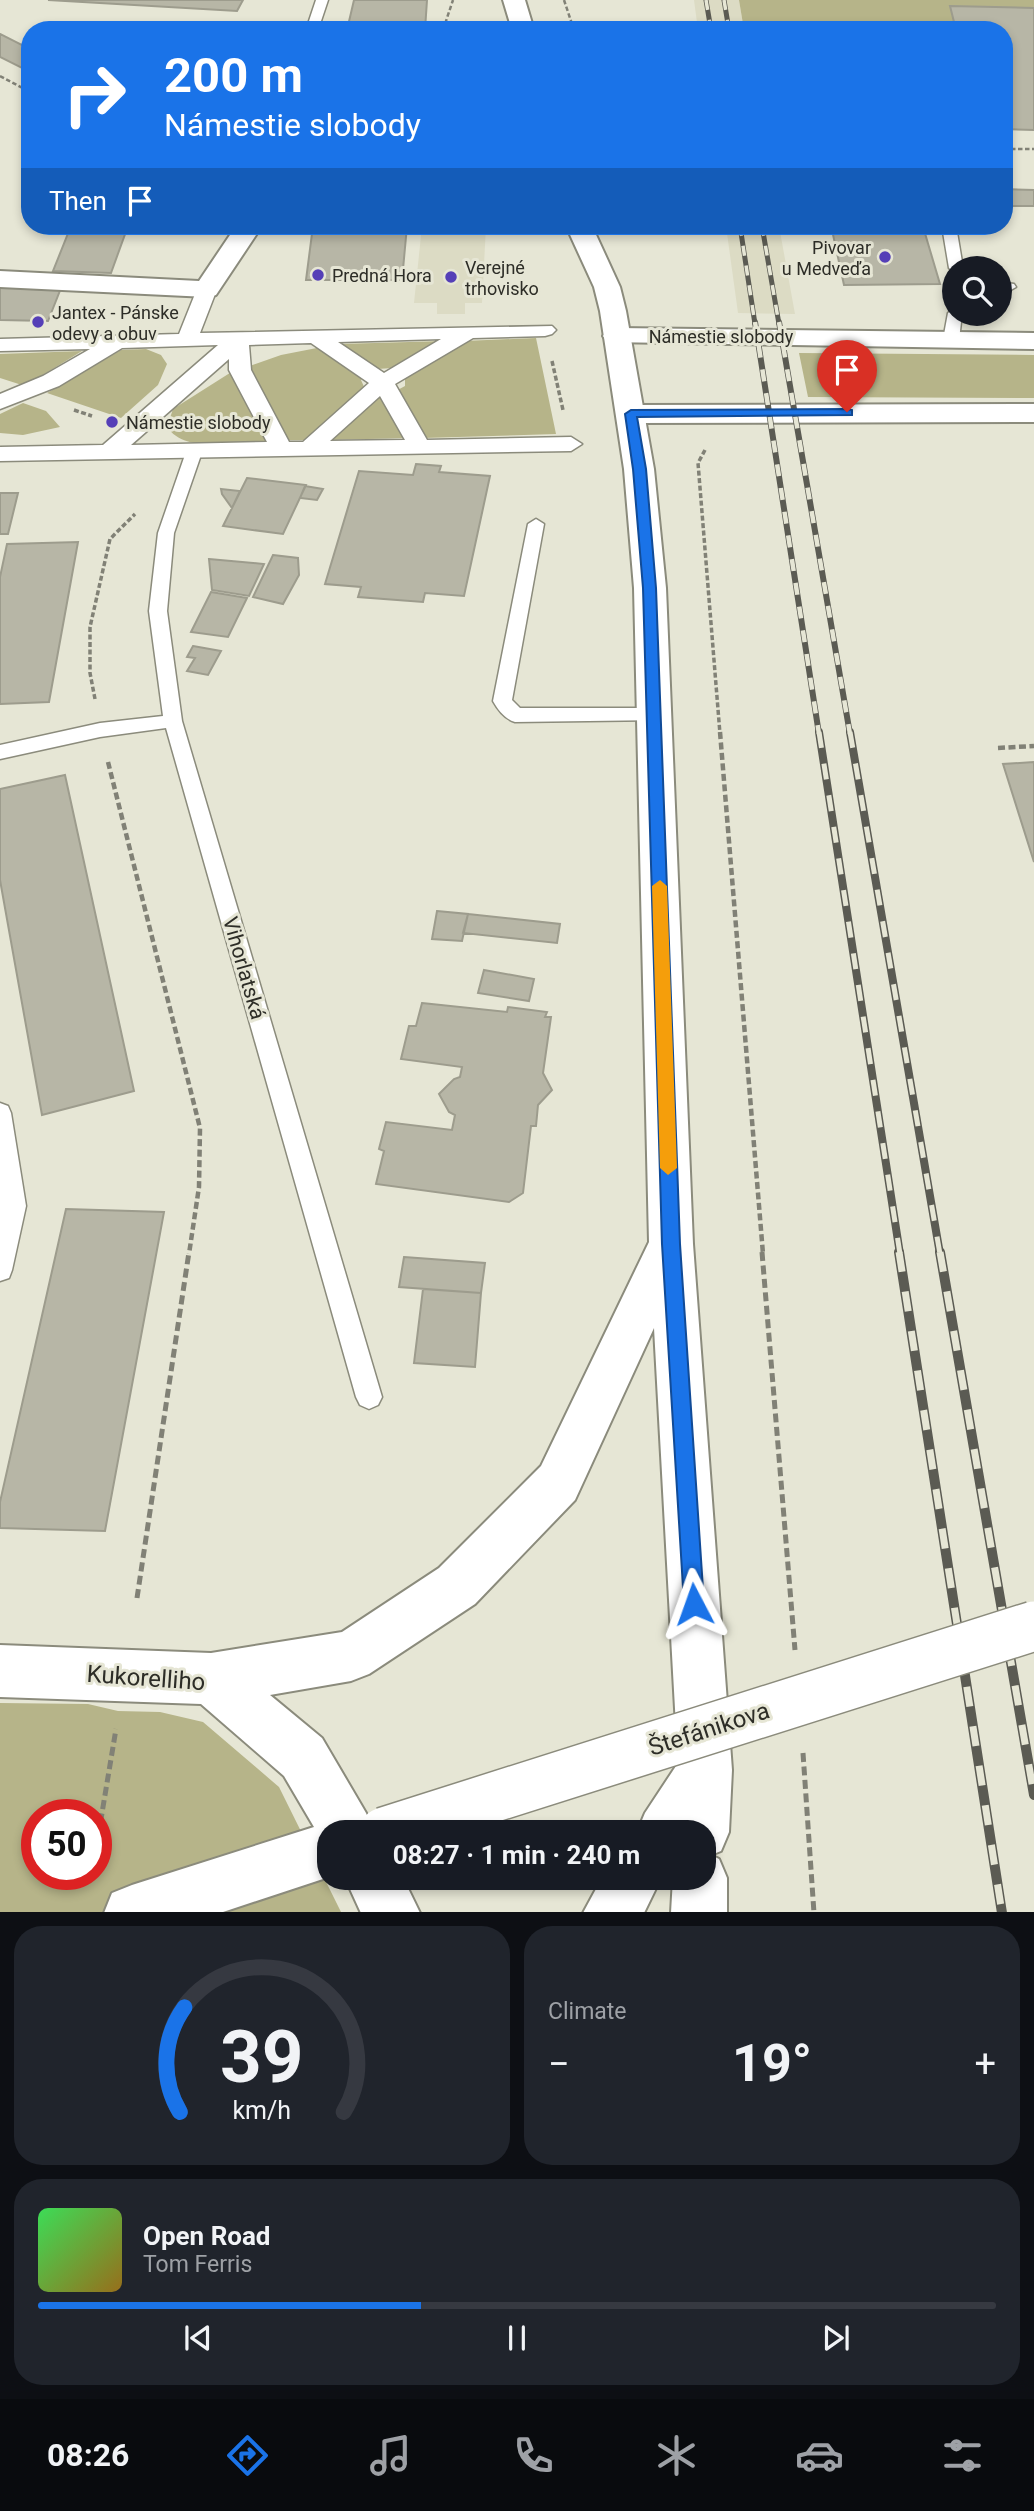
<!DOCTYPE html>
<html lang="en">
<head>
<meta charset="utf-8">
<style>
	:root { --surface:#171b24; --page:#20242c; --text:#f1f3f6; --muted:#9ea1a6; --line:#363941; --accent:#1a73e8 }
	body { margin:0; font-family:Roboto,sans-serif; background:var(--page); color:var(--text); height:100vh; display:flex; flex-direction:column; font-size:26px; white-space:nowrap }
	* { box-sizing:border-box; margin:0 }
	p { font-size:23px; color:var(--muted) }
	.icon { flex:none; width:38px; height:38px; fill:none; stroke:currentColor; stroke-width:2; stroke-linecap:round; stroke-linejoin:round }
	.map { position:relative; height:1912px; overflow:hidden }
	.panel { display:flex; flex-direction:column; gap:14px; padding:14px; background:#0d0f14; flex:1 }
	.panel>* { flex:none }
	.top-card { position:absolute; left:21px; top:21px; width:992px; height:214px; border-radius:28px; box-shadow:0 4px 10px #0003; background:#1a73e8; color:#fff; overflow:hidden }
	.fabs { position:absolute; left:942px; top:256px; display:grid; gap:14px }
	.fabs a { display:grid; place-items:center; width:70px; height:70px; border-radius:50%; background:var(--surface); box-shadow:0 4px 10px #0003; font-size:35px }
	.speed { position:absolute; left:21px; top:1799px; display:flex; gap:14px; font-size:35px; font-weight:700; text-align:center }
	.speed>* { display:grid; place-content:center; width:91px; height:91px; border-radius:50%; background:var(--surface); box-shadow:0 4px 10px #0003; line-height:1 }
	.speed .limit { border:10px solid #d22; background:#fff; color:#111 }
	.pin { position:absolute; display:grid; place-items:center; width:60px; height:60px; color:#fff; margin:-72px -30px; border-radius:50% 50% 50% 0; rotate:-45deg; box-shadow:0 0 7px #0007 }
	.pin .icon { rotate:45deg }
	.me { position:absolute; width:77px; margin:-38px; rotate:356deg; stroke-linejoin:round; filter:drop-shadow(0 0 5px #0008) }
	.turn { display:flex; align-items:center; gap:24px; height:147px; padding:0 28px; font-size:32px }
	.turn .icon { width:91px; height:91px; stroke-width:2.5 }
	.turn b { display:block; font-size:49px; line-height:60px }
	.then { display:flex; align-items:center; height:66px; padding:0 28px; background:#0003; gap:14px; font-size:26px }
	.big { font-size:52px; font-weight:700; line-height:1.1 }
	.panel .widget { flex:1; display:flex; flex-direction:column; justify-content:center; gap:10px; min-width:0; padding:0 24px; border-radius:28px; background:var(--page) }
	.panel .dial { align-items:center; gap:0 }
	.dial svg { height:182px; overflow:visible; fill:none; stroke:var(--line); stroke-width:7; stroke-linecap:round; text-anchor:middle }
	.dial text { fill:var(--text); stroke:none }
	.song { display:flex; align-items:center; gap:21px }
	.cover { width:84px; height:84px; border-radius:10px; background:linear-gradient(135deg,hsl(130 70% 55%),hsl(40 70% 35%)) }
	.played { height:7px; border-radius:4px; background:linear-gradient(90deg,var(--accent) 40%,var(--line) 40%) }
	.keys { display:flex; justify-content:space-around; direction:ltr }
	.heat { display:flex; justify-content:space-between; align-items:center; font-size:38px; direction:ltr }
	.panel .tiles { flex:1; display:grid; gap:14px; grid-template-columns:1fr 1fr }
	.widget:last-child { grid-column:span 2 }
	.trip { position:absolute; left:317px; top:1820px; width:399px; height:70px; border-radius:28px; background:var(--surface); box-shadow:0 4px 10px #0003; font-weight:700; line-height:70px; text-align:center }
	.menu { display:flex; height:112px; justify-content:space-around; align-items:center; background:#090b0e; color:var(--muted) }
	.menu .icon { width:49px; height:49px }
	.menu .current { color:var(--accent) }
	.menu b { font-size:32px; color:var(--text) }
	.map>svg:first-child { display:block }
	.built { fill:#dcdbc4 }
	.green { fill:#b6b489; fill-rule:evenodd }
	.building { fill:#b7b6a6; stroke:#9d9c8d; stroke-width:2 }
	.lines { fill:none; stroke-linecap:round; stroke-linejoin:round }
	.service-casing { stroke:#8b8b7c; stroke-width:3 }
	.pedestrian-casing { stroke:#8b8b7c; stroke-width:3 }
	.minor-casing { stroke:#8b8b7c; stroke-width:4 }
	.secondary-casing { stroke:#8b8b7c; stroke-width:4 }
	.primary-casing { stroke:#8b8b7c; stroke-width:4 }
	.path-far3 { stroke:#818176; stroke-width:2.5; stroke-dasharray:4.5 2.5; stroke-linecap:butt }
	.path-far2 { stroke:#818176; stroke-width:3.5; stroke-dasharray:5 2.5; stroke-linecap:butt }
	.path-far1 { stroke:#818176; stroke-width:4.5; stroke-dasharray:7 3.5; stroke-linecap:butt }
	.path { stroke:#818176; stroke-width:5; stroke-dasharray:9 4.5; stroke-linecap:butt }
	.service { fill:#fff; fill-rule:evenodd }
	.pedestrian { fill:#fff; fill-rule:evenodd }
	.minor { fill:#fff; fill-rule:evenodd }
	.secondary { fill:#fff; fill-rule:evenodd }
	.primary { fill:#fff; fill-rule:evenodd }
	.rail-far3-casing { stroke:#5b5b53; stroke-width:5 }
	.rail-far2-casing { stroke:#5b5b53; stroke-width:6 }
	.rail-far1-casing { stroke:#5b5b53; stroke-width:8 }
	.rail-casing { stroke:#5b5b53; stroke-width:10 }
	.rail-far3 { stroke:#e6e6d5; stroke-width:3.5; stroke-dasharray:10; stroke-linecap:butt }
	.rail-far2 { stroke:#e6e6d5; stroke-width:4.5; stroke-dasharray:12; stroke-linecap:butt }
	.rail-far1 { stroke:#e6e6d5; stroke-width:5; stroke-dasharray:16; stroke-linecap:butt }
	.rail { stroke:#e6e6d5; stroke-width:7; stroke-dasharray:20; stroke-linecap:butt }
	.primary-bridge-casing { stroke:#8b8b7c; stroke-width:52; stroke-linecap:butt }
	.primary-bridge { stroke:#fff; stroke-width:49 }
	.route { fill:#1a73e8; stroke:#114b97; stroke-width:2 }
	.slow { fill:#f59e0b }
	.poi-dot { fill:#553fb7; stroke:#e6e6d5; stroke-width:2.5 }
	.labels { text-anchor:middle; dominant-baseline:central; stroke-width:6; stroke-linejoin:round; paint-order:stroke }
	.far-poi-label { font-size:18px; fill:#2d2d27; stroke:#e6e6d5; text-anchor:start }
	.far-street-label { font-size:18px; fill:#2d2d27; stroke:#e6e6d5 }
	.street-label { font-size:21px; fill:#2d2d27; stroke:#e6e6d5 }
	.near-street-label { font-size:24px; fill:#2d2d27; stroke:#e6e6d5 }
</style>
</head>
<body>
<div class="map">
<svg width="1034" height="1913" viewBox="0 0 1034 1913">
	<rect width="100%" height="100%" fill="#e6e6d5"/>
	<path class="built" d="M694 0H739L744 30H698Z
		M422 226H486L482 303H465V314H437V303H414Z
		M726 226H779L795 314 738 313Z"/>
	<path class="green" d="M739 0H1034V8L951 6 956 30H744Z
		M536 338 556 434 423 438 394 392 405 386V375L464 341Z
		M444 341 393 368 377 369 340 344Z
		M322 347 363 376 361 380 365 389 309 440H287L247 367 281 355Z
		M146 349 161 355 167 364 158 385 121 418 47 393 121 350Z
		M82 351 25 386 0 378V354Z
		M799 353 1034 355V398L808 397Z
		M233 371 270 441C240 442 186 455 167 427L173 409Z
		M378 394H383L407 438 329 440Z
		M23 403 46 411 60 427 23 435 0 433V414Z
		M0 1703 88 1704 118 1711 160 1712 203 1722 279 1787 341 1912 0 1913ZM37 1815H96V1874H37Z"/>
	<path class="building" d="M48 0H243L237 11Z
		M354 0H427L425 30H347Z
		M950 6 1034 8V130L1004 129V30H956Z
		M0 34 30 49V72L0 57Z
		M1004 189 1034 190V206H1004Z
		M71 226H128L111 273 53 271Z
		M313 226H407L402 280H306Z
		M832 230H924L940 284 844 285Z
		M0 287 61 288 48 321 0 320Z
		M416 464 441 466 439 472 490 476 464 596 425 593 423 602 358 597 361 587 325 584 359 471 413 475Z
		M247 478 306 485 283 534 223 526Z
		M305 486 323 489 317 500 300 498Z
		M221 489 240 491 232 508 222 494Z
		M0 493H18L8 534H0Z
		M78 542 49 702 0 704V577L7 544Z
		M273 555 298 558 299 575 283 604 253 597Z
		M209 559 264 564 249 596 212 590Z
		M211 592 247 598 228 637 191 632Z
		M193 646 221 651 208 675 187 671 195 658 187 657Z
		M1034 762V862L1003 764Z
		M65 775 134 1091 42 1115 0 880V789Z
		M437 911 468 914 462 941 432 939Z
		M468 914 560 924 557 943 463 933Z
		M484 970 534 979 529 1001 478 993Z
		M422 1003 507 1012 508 1007 547 1012 545 1017H551L543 1073 552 1090 538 1105 536 1126H531L523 1193 509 1202 376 1184 384 1151 379 1149 386 1122 452 1130 455 1115 449 1112 439 1094 454 1079 460 1077 462 1067 401 1059 409 1026H416Z
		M66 1209 164 1212 105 1531 0 1528V1502Z
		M404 1257 485 1263 481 1293 399 1287Z
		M423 1289 481 1293 475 1367 414 1363Z"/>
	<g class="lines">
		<defs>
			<path id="service" d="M316 0H328L318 30H306Z
				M942 226H956L963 268H954V272L949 268Z
				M999 282 1014 284 1016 287 1009 291 999 290Z
				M954 309V313H962L959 340 951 345 943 340 948 313Z
				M194 447 202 452 174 533 167 611 182 721 382 1397 378 1405 369 1409 360 1405 356 1397 166 728 100 737 0 759V745L100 723 163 716 149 611 158 533 186 452Z
				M536 519 544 524 512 700 520 708H654L663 715 661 720 515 722C505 719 498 710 493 701L528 524Z
				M0 1103 8 1106 11 1113 26 1206 12 1270 9 1278 0 1281Z"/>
			<path id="pedestrian" d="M207 283 217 289 200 333 552 326 556 330 552 334 545 336 473 338 395 384 427 440 571 437 582 444 571 451 0 461V447L103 445 218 345 122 348 59 386 0 409V394L43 376 90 349 0 351V339L179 334 197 289ZM441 339 384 373 338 342ZM311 343 369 383 303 442H289L251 370 249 345ZM229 359V370L267 442 131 445ZM380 396 405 440 330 441Z"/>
			<path id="minor" d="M236 226H262L216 295 207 297 0 287V271L199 281Z
				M617 328 1034 333V349L607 342 603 336 607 330Z
				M1034 404V422L631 423 621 420 617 414 621 408 631 405Z"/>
			<path id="secondary" d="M503 0H525L534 30H512Z
				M566 226H592L620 287 626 311 654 469 666 588 693 1244 732 1770 729 1832 721 1851 711 1855 719 1859 727 1878V1913H671L673 1878H704V1832H637L645 1813 678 1763 654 1328 575 1500 475 1604 369 1674 351 1681 211 1705 193 1697 185 1679 193 1661 211 1653 342 1632 439 1568 541 1466 649 1242 634 588 624 469 600 311 594 287Z
				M602 1878H661L644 1913H583Z"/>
			<path id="primary" d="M0 1645 211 1653 229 1661 322 1738 366 1813 374 1832H329V1877L220 1913H104L112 1893 132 1885 314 1827 284 1776 201 1704 0 1697Z
				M345 1878H403L420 1913H361Z"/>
		</defs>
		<use href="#service" class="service-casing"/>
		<use href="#pedestrian" class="pedestrian-casing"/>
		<use href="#minor" class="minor-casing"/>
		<use href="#secondary" class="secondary-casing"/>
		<use href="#primary" class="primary-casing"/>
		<path class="path-far3" d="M564 0 574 30
			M443 30 453 0
			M0 76 30 92
			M1004 149H1034"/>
		<path class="path-far2" d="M552 361 563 410
			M74 410 92 416
			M705 450 698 463 720 734
			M95 699 90 673V627L110 539 135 514"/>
		<path class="path-far1" d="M720 732 763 1254
			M998 748 1034 746
			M108 762 200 1128 199 1187 189 1254"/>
		<path class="path" d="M762 1252 795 1650
			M137 1598 189 1252
			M803 1753 814 1913
			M96 1849 116 1729"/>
		<use href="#service" class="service"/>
		<use href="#pedestrian" class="pedestrian"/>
		<use href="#minor" class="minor"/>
		<use href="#secondary" class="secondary"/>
		<use href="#primary" class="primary"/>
		<defs>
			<path id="rail-far3" d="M706 0 711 30
				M724 0 729 30
				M740 226 755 324
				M762 226 779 324"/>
			<path id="rail-far2" d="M755 322 819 734
				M779 322 850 734"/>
			<path id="rail-far1" d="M819 732 900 1254
				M850 732 940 1254"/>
			<path id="rail" d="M899 1252 1002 1913
				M940 1252 1034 1795"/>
		</defs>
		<use href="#rail-far3" class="rail-far3-casing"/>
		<use href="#rail-far2" class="rail-far2-casing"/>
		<use href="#rail-far1" class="rail-far1-casing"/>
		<use href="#rail" class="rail-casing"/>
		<use href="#rail-far3" class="rail-far3"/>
		<use href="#rail-far2" class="rail-far2"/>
		<use href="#rail-far1" class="rail-far1"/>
		<use href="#rail" class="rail"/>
		<defs>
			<path id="primary-bridge" d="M384 1832 1034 1626"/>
		</defs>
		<use href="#primary-bridge" class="primary-bridge-casing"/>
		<use href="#primary-bridge" class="primary-bridge"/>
	</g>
	<path class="route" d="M847 409 852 410V415L637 417 646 469 656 588 680 1244 704 1604 701 1611 694 1614 687 1611 684 1604 662 1244 643 588 633 469 625 414 631 410Z"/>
	<path class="slow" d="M660 880 667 886 677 1168 668 1175 660 1168 652 886Z"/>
	<g class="poi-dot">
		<circle cx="885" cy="257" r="7"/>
		<circle cx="318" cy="275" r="7"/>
		<circle cx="451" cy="277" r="7"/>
		<circle cx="38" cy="322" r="7"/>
		<circle cx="112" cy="422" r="7"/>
	</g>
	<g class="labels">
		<g class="far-poi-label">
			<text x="871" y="247" text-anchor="end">Pivovar<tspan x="871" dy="21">u Medveďa</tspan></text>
			<text x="465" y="267">Verejné<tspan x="465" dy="21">trhovisko</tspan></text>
			<text x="332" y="275">Predná Hora</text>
			<text x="52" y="312">Jantex - Pánske<tspan x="52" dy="21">odevy a obuv</tspan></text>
			<text x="126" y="422">Námestie slobody</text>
		</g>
		<g class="far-street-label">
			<text x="721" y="336">Námestie slobody</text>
		</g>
		<g class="street-label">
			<text transform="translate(244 968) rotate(74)">Vihorlatská</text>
		</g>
		<g class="near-street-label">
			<text transform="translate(146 1678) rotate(4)">Kukorelliho</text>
			<text transform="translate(709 1729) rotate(-18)">Štefánikova</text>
		</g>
	</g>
</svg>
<div class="fabs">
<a><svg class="icon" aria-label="search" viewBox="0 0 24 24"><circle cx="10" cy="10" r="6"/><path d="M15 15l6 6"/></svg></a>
</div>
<div class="speed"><div class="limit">50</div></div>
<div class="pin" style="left:847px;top:412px;background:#d93025"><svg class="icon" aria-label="arrive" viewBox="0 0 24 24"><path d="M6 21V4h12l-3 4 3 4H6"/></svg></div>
<svg class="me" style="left:694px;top:1604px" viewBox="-20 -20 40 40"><path d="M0-17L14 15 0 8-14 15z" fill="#1a73e8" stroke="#fff" stroke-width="4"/></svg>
<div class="trip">08:27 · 1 min · 240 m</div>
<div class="top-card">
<div class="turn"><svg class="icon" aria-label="right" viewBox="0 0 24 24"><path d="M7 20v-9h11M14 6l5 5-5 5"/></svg><div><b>200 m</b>Námestie slobody</div></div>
<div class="then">Then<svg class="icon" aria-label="arrive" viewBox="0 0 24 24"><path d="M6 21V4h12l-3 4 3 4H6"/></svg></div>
</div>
</div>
<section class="panel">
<div class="tiles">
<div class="widget dial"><svg viewBox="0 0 100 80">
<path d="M14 69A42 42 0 1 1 86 69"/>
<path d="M14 69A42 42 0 0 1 16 23" stroke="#1a73e8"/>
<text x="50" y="56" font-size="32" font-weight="700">39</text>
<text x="50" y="72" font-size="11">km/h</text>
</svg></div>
<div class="widget"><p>Climate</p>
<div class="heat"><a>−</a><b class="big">19°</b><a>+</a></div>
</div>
<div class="widget">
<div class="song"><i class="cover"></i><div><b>Open Road</b><p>Tom Ferris</p></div></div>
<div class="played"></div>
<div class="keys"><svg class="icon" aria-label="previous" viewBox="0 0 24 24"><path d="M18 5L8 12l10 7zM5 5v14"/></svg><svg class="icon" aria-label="pause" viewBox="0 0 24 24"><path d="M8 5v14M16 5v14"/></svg><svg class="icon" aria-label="next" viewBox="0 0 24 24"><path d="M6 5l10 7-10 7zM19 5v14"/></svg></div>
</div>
</div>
</section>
<nav class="menu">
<b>08:26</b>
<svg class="icon current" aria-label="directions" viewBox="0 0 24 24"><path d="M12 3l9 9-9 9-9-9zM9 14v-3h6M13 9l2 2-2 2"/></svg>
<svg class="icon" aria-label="music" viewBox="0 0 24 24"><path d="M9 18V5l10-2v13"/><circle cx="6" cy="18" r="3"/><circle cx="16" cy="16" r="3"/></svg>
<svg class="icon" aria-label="phone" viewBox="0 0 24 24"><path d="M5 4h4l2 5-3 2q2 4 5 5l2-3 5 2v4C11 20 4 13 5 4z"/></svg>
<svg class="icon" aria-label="climate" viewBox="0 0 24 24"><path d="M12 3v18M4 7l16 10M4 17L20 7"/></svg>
<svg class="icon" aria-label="car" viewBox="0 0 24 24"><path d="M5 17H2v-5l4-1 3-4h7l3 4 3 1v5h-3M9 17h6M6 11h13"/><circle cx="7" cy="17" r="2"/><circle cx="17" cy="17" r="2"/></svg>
<svg class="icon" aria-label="filters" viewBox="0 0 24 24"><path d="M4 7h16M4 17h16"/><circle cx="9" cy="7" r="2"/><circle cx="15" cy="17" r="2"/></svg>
</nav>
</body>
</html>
